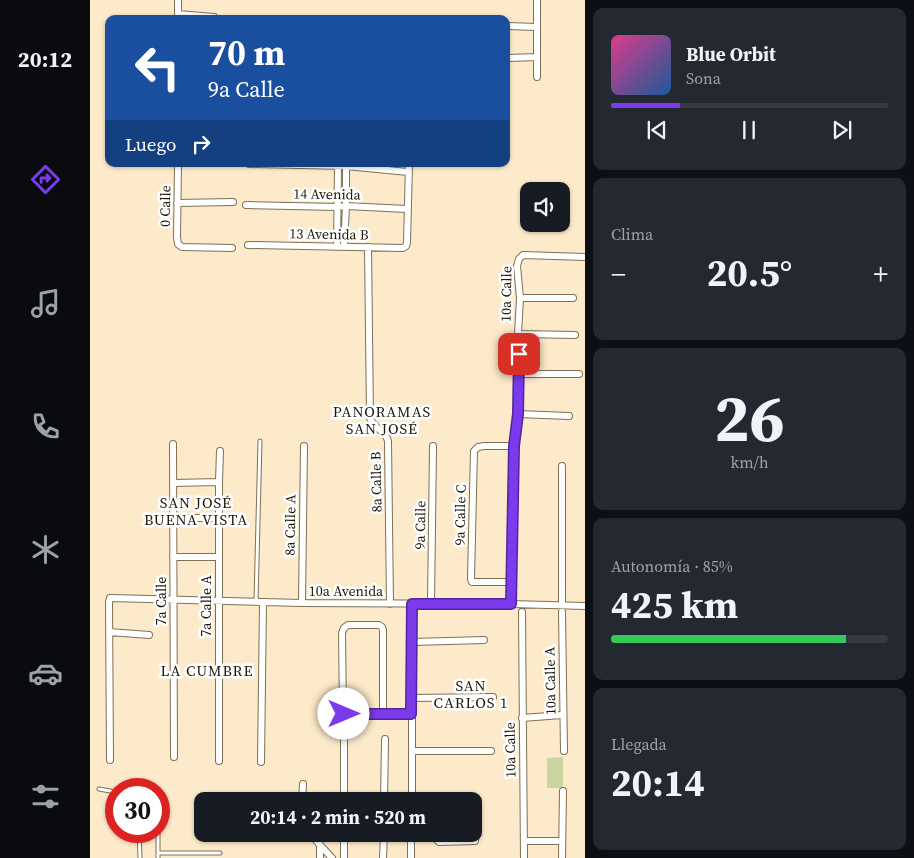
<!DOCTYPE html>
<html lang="es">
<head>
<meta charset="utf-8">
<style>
	:root { --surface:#171b24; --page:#242831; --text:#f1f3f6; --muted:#9ea1a6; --line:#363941; --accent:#7c3aed }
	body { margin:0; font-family:"Source Serif 4",serif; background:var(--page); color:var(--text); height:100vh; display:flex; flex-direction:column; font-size:19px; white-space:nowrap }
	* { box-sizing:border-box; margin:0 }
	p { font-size:16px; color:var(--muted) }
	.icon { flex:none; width:28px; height:28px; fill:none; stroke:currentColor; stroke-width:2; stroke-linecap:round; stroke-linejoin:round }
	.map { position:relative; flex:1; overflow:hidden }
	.details { display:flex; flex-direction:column; gap:8px; padding:8px; background:#0d0f14; width:329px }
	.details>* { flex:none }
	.top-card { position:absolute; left:15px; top:15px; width:405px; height:152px; border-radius:10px; box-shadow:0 1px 4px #0004; background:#1a4fa0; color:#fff; overflow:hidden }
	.controls { position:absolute; left:430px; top:182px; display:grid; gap:10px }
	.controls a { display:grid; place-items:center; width:50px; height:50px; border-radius:10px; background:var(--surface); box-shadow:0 1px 4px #0004; font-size:25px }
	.speed { position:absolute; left:15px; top:778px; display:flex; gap:10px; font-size:25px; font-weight:700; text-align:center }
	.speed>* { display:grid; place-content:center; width:65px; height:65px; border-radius:50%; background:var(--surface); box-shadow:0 1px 4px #0004; line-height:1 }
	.speed .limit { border:8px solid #d22; background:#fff; color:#111 }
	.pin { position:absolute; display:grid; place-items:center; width:42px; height:42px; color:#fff; margin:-21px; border-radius:10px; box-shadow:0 2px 8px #0006 }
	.me { position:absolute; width:55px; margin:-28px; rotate:90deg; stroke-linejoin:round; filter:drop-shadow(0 0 4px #0008) }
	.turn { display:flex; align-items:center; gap:18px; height:105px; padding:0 20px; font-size:22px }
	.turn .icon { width:65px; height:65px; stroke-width:2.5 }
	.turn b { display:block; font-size:35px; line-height:42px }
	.then { display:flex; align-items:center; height:48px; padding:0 20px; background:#0003; gap:10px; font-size:19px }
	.big { font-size:38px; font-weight:700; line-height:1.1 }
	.details .tile { flex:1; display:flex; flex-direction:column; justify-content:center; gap:8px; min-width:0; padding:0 18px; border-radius:10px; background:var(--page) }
	.details .dial { align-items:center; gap:0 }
	.dial b { font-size:65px; line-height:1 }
	.song { display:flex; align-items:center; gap:15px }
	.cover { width:60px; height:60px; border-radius:8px; background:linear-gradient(135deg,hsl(330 70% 55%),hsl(210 70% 35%)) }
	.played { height:5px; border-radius:2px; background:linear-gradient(90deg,var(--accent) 25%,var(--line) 25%) }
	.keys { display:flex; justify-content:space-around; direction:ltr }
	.heat { display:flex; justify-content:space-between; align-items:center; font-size:28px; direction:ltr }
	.charge { height:8px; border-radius:4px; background:linear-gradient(90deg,#34c759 85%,var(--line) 0) }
	.trip { position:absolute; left:104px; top:792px; width:288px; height:50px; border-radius:10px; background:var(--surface); box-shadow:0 1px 4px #0004; font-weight:700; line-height:50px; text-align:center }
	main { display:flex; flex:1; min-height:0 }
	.tab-bar { display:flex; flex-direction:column; width:90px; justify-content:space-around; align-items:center; background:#090b0e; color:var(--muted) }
	.tab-bar .icon { width:35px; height:35px }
	.tab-bar .selected { color:var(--accent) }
	.tab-bar b { font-size:22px; color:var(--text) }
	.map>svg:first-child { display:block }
	.green { fill:#cad5a2 }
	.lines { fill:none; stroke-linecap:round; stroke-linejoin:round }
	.service-casing { stroke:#7f7053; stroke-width:5 }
	.minor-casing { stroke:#7f7053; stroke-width:8 }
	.service { stroke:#fff; stroke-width:3 }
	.minor { stroke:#fff; stroke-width:6 }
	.route-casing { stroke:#51269a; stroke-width:12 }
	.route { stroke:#7c3aed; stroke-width:9 }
	.labels { text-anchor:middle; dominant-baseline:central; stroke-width:5; stroke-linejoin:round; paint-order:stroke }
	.street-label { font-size:14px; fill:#1e180c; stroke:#fff }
	.neighbourhood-label { font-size:15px; letter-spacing:1px; fill:#1e180c; stroke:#fff }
</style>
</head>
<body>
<main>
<nav class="tab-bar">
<b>20:12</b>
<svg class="icon selected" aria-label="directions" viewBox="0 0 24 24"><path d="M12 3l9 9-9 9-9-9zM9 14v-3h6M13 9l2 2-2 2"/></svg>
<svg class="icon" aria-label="music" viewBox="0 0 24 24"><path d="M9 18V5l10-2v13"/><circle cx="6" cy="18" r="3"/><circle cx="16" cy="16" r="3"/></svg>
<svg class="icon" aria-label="phone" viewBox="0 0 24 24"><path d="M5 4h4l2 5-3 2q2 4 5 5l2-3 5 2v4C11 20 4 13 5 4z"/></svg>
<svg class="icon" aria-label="climate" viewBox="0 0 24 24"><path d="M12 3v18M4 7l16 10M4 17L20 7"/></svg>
<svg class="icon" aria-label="car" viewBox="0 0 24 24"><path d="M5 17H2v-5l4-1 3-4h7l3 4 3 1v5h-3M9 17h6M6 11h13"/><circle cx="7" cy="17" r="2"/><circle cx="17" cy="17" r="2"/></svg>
<svg class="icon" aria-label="filters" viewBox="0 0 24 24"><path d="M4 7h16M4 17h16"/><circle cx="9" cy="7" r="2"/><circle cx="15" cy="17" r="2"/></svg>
</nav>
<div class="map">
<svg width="496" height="858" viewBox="0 0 496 858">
	<rect width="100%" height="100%" fill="#fceaca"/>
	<path class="green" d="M473 757V788H457V758Z"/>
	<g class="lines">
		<defs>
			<path id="service" d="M166 601 170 441
				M9 789 26 792
				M49 831 50 858
				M68 853H130
				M68 858V831"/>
			<path id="minor" d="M88 0V19
				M447 0V77
				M88 14 124 17
				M416 26 446 27
				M416 58 447 57
				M88 164 87 237 88 244 92 247 142 248
				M159 164 256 166 318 172
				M87 203 143 202
				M156 205 247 207 256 206 317 209
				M158 245 313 248 316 246 317 243 319 164
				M247 247 248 164
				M254 247 256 206V164
				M278 247 280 418C284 429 295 430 298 441L300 604
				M430 298H483
				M428 334 485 335
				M429 374H489
				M428 414 479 416
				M83 444 84 757
				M472 466V605
				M83 483 129 482
				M83 518H129
				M83 557H129
				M422 582H382L381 579 384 451 388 447 394 446H424
				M212 603 214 446
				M341 604 343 446
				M421 604 424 446 428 414V334L430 298 427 266 429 259 433 255 496 257
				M432 612 434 858
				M472 612 474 751
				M19 632 59 635
				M322 642 394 640
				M321 698 403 697
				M293 714V630L292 627 289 625H258L254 628 252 633 253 712 256 714H321
				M432 718 472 715
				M322 751H401
				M20 760 19 602 20 598 212 603 421 604 496 606
				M129 761V482L130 451
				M171 762 173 602
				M174 801V799
				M212 801 213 784
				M254 801V739
				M294 801 295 739
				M322 801V604
				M221 834 230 845 242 858
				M346 834 347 840 349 842 385 841 388 800 386 798 349 797H347V801
				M434 841H472
				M230 858V845
				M254 858V834
				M293 858 294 834
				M321 858V834
				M472 858 473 791"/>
		</defs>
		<use href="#service" class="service-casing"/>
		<use href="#minor" class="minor-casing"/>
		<use href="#service" class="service"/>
		<use href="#minor" class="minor"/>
	</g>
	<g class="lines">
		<defs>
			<path id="route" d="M254 714H321L322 604H421L424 446 428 414 429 354"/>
		</defs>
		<use href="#route" class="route-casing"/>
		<use href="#route" class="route"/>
	</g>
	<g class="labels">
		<g class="street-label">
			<text transform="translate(237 194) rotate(1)">14 Avenida</text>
			<text transform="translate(75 206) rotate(-89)">0 Calle</text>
			<text transform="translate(239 234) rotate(1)">13 Avenida B</text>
			<text transform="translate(416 294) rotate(-89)">10a Calle</text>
			<text transform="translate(286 482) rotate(-91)">8a Calle B</text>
			<text transform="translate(370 515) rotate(-89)">9a Calle C</text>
			<text transform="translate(200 525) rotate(-89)">8a Calle A</text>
			<text transform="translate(330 525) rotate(-89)">9a Calle</text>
			<text x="256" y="591">10a Avenida</text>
			<text transform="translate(71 601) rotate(-90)">7a Calle</text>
			<text transform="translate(116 606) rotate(-90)">7a Calle A</text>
			<text transform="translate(460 681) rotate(-91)">10a Calle A</text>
			<text transform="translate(420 750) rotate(-91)">10a Calle</text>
		</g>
		<g class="neighbourhood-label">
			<text x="292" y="411">PANORAMAS<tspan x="292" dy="17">SAN JOSÉ</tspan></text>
			<text x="106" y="502">SAN JOSÉ<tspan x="106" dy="17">BUENA VISTA</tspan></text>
			<text x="117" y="670">LA CUMBRE</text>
			<text x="381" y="685">SAN<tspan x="381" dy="17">CARLOS 1</tspan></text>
		</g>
	</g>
</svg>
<div class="controls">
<a><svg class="icon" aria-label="sound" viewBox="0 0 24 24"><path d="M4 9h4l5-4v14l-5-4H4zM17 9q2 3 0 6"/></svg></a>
</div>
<div class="speed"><div class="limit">30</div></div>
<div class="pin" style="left:429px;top:354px;background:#d93025"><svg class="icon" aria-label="arrive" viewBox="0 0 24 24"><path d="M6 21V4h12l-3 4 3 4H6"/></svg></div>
<svg class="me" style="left:254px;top:714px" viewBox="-20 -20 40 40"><circle r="19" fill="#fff"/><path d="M0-13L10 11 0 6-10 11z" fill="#7c3aed"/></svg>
<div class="trip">20:14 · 2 min · 520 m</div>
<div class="top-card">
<div class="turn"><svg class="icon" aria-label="left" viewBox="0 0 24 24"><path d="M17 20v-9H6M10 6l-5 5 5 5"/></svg><div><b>70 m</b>9a Calle</div></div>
<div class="then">Luego<svg class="icon" aria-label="right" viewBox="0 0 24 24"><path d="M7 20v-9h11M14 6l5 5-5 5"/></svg></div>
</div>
</div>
<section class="details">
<div class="tile">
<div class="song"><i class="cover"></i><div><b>Blue Orbit</b><p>Sona</p></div></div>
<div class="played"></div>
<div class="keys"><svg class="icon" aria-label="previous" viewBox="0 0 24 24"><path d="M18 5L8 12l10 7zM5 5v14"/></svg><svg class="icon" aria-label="pause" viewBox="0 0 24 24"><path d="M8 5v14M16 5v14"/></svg><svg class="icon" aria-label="next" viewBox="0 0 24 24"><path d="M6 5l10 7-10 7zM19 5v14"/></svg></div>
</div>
<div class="tile"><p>Clima</p>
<div class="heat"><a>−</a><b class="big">20.5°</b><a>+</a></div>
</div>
<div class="tile dial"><b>26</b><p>km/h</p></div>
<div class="tile"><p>Autonomía · 85%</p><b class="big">425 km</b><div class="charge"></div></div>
<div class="tile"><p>Llegada</p><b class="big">20:14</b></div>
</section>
</main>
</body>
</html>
